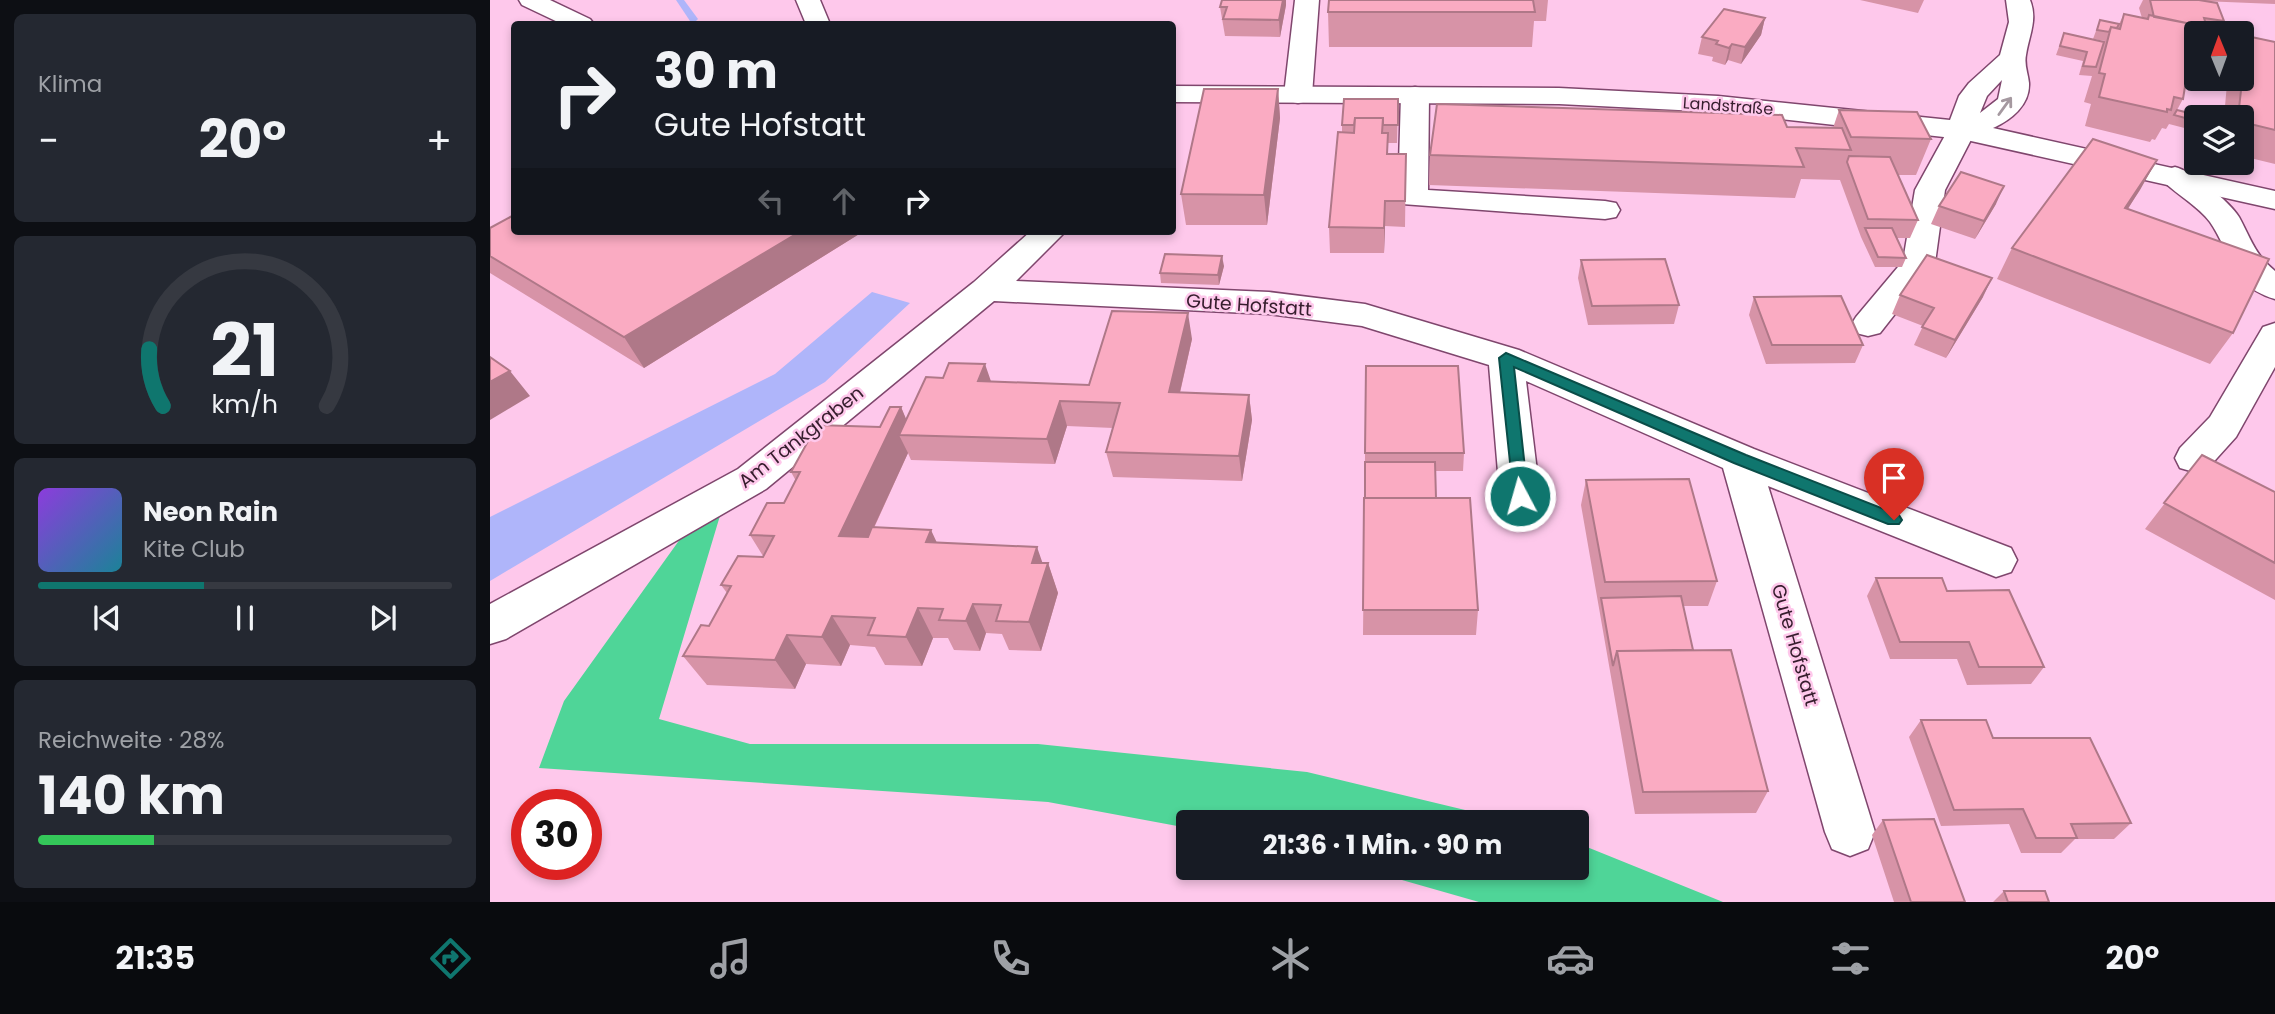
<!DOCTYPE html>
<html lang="de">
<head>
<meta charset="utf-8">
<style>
	:root { --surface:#171b24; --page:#242831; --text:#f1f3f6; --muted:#9ea1a6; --line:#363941; --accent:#0f766e }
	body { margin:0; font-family:Poppins,sans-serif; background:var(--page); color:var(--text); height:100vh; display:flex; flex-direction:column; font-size:26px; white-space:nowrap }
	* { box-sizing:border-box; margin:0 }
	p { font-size:23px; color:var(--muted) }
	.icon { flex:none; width:38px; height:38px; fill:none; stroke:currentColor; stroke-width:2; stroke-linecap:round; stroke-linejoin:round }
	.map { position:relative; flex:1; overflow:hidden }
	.sheet { display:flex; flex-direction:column; gap:14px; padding:14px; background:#0d0f14; width:490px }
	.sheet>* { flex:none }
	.banner { position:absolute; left:21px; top:21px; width:665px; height:214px; border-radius:7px; box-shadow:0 4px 10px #0003; background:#171b24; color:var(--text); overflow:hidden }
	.needle { width:46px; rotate:359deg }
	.tools { position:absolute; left:1694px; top:21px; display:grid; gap:14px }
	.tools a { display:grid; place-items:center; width:70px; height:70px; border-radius:7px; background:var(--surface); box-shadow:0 4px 10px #0003; font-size:35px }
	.speed { position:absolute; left:21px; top:789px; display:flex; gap:14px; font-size:35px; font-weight:700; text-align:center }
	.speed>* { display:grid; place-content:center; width:91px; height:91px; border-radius:50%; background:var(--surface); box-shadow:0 4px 10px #0003; line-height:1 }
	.speed .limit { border:10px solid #d22; background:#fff; color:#111 }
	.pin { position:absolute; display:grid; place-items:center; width:60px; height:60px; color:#fff; margin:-72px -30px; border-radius:50% 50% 50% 0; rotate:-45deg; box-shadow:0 0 7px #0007 }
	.pin .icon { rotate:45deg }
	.me { position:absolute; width:77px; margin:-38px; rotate:354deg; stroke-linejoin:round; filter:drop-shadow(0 0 5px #0008) }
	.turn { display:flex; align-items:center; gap:24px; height:147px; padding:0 28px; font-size:32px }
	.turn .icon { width:91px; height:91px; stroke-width:2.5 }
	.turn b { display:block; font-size:49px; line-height:60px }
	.lanes { display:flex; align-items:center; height:66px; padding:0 28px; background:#0003; justify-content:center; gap:35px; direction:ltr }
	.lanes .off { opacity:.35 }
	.big { font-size:52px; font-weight:700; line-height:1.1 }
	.sheet .tile { flex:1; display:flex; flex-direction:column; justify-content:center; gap:10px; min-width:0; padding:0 24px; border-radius:10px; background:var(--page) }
	.sheet .dial { align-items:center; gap:0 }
	.dial svg { height:182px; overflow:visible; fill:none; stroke:var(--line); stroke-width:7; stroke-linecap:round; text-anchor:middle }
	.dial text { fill:var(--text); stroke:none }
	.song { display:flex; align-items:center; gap:21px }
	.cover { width:84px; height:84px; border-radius:10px; background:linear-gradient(135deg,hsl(270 70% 55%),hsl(190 70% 35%)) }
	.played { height:7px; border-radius:4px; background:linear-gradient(90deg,var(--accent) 40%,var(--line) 40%) }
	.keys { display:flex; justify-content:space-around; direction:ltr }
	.heat { display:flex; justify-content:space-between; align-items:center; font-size:38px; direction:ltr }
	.charge { height:10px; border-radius:5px; background:linear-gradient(90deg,#34c759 28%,var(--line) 0) }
	.trip { position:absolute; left:686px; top:810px; width:413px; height:70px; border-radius:7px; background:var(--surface); box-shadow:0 4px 10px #0003; font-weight:700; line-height:70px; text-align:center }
	.tab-bar { display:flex; height:112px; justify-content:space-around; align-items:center; background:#090b0e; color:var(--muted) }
	.tab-bar .icon { width:49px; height:49px }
	.tab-bar .current { color:var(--accent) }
	.tab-bar b { font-size:32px; color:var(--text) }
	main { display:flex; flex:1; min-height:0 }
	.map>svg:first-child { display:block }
	.green { fill:#4fd598 }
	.water { fill:#afb5fa }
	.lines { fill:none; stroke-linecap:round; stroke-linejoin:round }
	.stream { fill:#afb5fa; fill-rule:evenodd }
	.minor-casing { stroke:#7f466d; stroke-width:3 }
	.major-casing { stroke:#7f466d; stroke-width:3 }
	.minor { fill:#fff; fill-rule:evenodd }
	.major { fill:#fff; fill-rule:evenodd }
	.wall { fill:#d793a7 }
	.shaded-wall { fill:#af7888 }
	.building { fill:#faabc2; stroke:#af7888; stroke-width:2 }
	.oneway { stroke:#a599a0 }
	.route { fill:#0f766e; stroke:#0a4d48; stroke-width:2 }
	.labels { text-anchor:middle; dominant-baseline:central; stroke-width:5; stroke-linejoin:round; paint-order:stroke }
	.far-street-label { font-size:16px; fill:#361d2d; stroke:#fec8eb }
	.street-label { font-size:19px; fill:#361d2d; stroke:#fec8eb }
</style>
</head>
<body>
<main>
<section class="sheet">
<div class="tile"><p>Klima</p>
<div class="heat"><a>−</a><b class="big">20°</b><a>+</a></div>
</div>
<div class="tile dial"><svg viewBox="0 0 100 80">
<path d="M14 69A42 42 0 1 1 86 69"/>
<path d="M14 69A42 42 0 0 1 8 44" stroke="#0f766e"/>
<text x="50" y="56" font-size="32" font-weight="700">21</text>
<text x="50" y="72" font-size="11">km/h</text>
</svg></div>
<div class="tile">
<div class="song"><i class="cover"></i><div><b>Neon Rain</b><p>Kite Club</p></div></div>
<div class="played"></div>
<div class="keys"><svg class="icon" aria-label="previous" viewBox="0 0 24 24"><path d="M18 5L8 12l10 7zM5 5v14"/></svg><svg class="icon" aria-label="pause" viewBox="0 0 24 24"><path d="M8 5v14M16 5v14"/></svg><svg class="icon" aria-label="next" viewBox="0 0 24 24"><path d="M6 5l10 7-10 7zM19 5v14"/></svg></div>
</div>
<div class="tile"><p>Reichweite · 28%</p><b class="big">140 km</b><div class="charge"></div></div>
</section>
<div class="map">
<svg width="1785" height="902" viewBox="0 0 1785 902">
	<rect width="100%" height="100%" fill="#fec8eb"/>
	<path class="green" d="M232 509 169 719 260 744H548L817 772 1025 822H698V828L558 802 49 768 74 701 198 528Z
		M1087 843 1233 902H989L870 868H1087Z"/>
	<path class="water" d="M382 292 420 303 335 382 0 581V517L285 374Z"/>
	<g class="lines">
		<path class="stream" d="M186 0H194L208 19 206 21H200Z"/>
		<defs>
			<path id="minor" d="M306 0H330L340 24H316Z
				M805 0H829L822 95 818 101 808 103 798 101 794 95Z
				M925 87 935 89 939 95 938 190 1115 201 1126 203 1130 210 1126 217 1115 219 912 204 908 198 911 95 915 89Z
				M1472 121 1482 124 1486 130 1455 190 1445 263 1390 333 1378 336 1366 333 1361 325 1366 317 1413 261 1425 190 1458 130 1462 124Z
				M1685 167C1702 171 1740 202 1749 217 1761 239 1765 255 1785 271V299C1741 287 1741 252 1720 222 1709 207 1688 195 1674 182L1670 176 1674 170Z
				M541 231H576L526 281 779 292 875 304 1029 350 1264 449 1521 548 1527 560 1521 572 1506 577 1278 486 1385 832 1378 849 1360 856 1342 849 1335 832 1233 468 1036 381 1050 496 1044 507 1030 511 1016 507 1010 496 999 365 872 326 779 314 504 301 276 489 16 639 0 644V604L248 469 484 282Z
				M1785 323V367L1746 437 1718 468 1704 472 1690 468 1685 458 1690 448 1720 417 1773 327Z"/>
			<path id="major" d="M29 0H60L100 19 104 24H72L32 5Z
				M1516 0H1540C1548 20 1539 35 1536 55 1534 65 1538 73 1539 83 1540 105 1521 120 1503 128L1785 191V209L1472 139 1228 112 1069 104 682 102V86L1069 88 1228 96 1460 120 1469 96 1479 83 1510 55 1519 22ZM1512 80 1508 99 1490 113 1497 96Z"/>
		</defs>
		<use href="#minor" class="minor-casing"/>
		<use href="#major" class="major-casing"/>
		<use href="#minor" class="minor"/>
		<use href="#major" class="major"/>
	</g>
	<path class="wall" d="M839 0H1058L1056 21H1044L1042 47H839L838 12Z
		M1370 0H1434L1428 13Z
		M1653 0H1785V4L1712 1 1734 21 1729 30 1706 33V77L1699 76 1696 81 1693 99 1687 110 1706 117V131L1679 124 1676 129 1672 128 1665 140 1662 139 1660 142 1595 126 1601 104 1594 102 1602 76 1589 75 1593 61 1566 55 1574 33 1614 42 1615 41 1603 39 1610 20 1629 24 1634 14 1652 18 1649 8Z
		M796 5 790 37 735 36 730 7Z
		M1275 18 1271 35 1251 64 1238 60 1235 65 1222 61 1223 57 1208 54 1212 37Z
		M1752 35 1785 42V164L1752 156V117H1734L1737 84 1712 79H1752Z
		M788 89 790 118 777 225H696L691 194Z
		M908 99 907 143H898V154H916L915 227 895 226 894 253H840L839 227 852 133V125Z
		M1349 110 1441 139 1426 175H1408L1428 220 1420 238H1407L1416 258 1412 267H1385L1371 237 1350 180 1311 179 1305 198 939 185 940 155 1297 127 1343 128Z
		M1667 160 1638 209 1743 333 1720 364 1507 279 1522 248Z
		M1506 204 1485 239 1441 224 1449 206Z
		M0 228 374 231 154 368 0 273Z
		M1091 260 1189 305 1184 324 1098 325 1088 278Z
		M734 266 729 285 671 283 670 273Z
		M1410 295 1493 297 1456 358 1424 345 1433 326 1402 314Z
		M1264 297 1373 345 1365 363 1276 364 1259 315Z
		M702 339 690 393 759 395 762 420 752 481 623 477 616 452 623 428 577 426 565 464 421 460 418 453 384 528 447 543 558 563 568 593 551 651 519 650 512 634 496 633 490 651 464 650 458 638H443L432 666 395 665 385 647 360 645 351 666 316 664 305 689 217 685 193 656 219 626 237 593 231 585 273 557V556L260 535 294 503 306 481 301 472 390 427 411 407 416 420 501 382 599 385Z
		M876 366 974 453 973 471H945L946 498 988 610 986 635H873Z
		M1712 455 1785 492V600L1655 529Z
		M1096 480 1227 581 1218 606H1193L1203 650 1278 791 1266 813 1145 814 1091 505Z
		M1386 578 1457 591 1554 667 1541 684 1477 685 1467 659H1400L1377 596Z
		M1431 720 1503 738 1641 823 1624 839H1585L1571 853H1531L1519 824 1451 826 1419 737Z
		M1393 820 1475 902H1404L1382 835Z
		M1514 891 1559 902H1503Z"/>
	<path class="shaded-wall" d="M793 0H796V5L790 37 789 20Z
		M1275 18 1271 35 1251 64 1255 47Z
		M1242 44 1238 60 1235 65 1239 48Z
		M788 89 790 118 777 225 774 195Z
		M1667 160 1650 190 1618 239 1635 208Z
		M1514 186 1506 204 1485 239 1494 221Z
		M895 201V226L894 253V228Z
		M311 231H374L154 368 134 337Z
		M732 256 734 266 729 285 728 275Z
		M1502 278 1493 297 1456 358 1465 340Z
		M698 313 702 339 684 418 679 392Z
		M495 364 504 390 488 381Z
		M20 371 40 396 0 420V382Z
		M759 395 762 420 752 481 749 456Z
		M570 401 577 426 565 464 557 439Z
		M411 407 423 435H409L418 453 366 566 349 536Z
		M441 530 455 560 436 542Z
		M547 547 555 570 558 563 568 593 551 651 539 622 542 563Z
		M483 604 496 633 490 651 476 621Z
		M428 608 443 638 432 666 416 637Z
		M342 616 360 645 351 666 332 637Z
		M297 635 316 664 305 689 285 660Z"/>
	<path class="building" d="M732 0H793L789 20 733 19 737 7H730Z
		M839 0H1043L1045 12H838Z
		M1660 0H1709L1727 3 1734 21 1714 18 1717 27 1664 17Z
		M1234 9 1275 18 1255 47 1242 44 1239 48 1226 44 1228 41 1212 37Z
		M1634 14 1658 19 1659 15 1743 33H1706V45H1705V64L1699 62 1693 99 1684 97 1681 110 1677 109V112L1609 97 1615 74 1609 73 1621 27 1630 29Z
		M1610 20 1629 24 1627 28 1621 27 1619 32 1607 30Z
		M1574 33 1614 42 1606 67 1593 66 1597 52 1570 46Z
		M1752 35 1785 42V130L1752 122V117H1748L1755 55H1752Z
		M714 89H788L774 195 691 194Z
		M854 99H908V125H893V118H865L864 125H852Z
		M947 104 1292 115 1297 127 1352 128 1361 150 1306 148 1314 167 940 155Z
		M1349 110 1427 112 1441 139 1361 137Z
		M1687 110 1715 117H1706V121L1684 115Z
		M865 118H893L892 133H898L897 154H916L915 201H895L894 228 839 227 848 132 864 133Z
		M1603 139 1667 160 1635 208 1779 259 1743 333 1522 248Z
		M1359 156 1400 157 1428 220 1378 219 1357 162Z
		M1471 172 1514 186 1494 221 1449 206Z
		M24 215V231H311L134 337 0 256V228Z
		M1375 228H1402L1416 258 1388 257Z
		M675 254 732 256 728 275 670 273Z
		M1437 255 1502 278 1465 340 1432 327 1444 308 1410 295Z
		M1175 259 1189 305 1102 306 1091 260Z
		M1351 296 1373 345H1282L1264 297Z
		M622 311 698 313 679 392 759 395 749 456 616 452 630 403 570 401 557 439 409 435 436 377 453 378 459 363 495 364 488 381 599 385Z
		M0 357 20 371 0 382Z
		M876 366H968L974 453H875Z
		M400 407H411L349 536 378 537 382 527 441 530 436 542 547 547 542 563H558L539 622 506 621 511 605 483 604 476 621 449 620 453 609 428 608 416 637 378 635 385 618 342 616 332 637 297 635 285 660 193 656 211 625 219 626 241 586 231 585 248 556 273 557 284 536 260 535 277 503H294L310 472H301L327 425 390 427Z
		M1712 455 1785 492V563L1674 503Z
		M875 462H945L946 498H875Z
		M1199 479 1227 581 1115 582 1096 480Z
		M874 498H980L988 610H873Z
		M1386 578H1452L1457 591 1519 590 1554 667H1489L1479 642H1410Z
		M1191 596 1203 650 1127 651 1123 666 1111 598Z
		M1241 650 1278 791 1153 792 1127 651Z
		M1431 720H1496L1503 738H1600L1641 823 1581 824 1587 838H1546L1533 809 1464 810Z
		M1444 819 1475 902H1421L1393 820Z
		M1514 891H1555L1559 902H1518Z"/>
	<defs><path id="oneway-shaft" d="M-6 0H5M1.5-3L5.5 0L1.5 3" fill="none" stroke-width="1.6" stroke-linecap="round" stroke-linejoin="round" transform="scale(1.75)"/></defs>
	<use class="oneway" href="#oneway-shaft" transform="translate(1515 106) rotate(-54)"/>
	<path class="route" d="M1016 353 1256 455 1409 515 1412 520 1409 524H1398L1244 463 1024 367 1038 496 1036 500H1024L1009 358Z"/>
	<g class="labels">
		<g class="far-street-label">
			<text transform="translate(1238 106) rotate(4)">Landstraße</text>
		</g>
		<g class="street-label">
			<text transform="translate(759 305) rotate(4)">Gute Hofstatt</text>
			<text transform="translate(311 437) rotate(-38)">Am Tankgraben</text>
			<text transform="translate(1305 645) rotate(74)">Gute Hofstatt</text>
		</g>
	</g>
</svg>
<div class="tools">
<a><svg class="needle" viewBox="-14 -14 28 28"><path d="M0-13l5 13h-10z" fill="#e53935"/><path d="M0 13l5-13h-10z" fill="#9ea1a6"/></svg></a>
<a><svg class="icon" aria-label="layers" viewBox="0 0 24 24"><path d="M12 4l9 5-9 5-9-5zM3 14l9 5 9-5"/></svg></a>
</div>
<div class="speed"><div class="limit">30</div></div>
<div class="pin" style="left:1404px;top:520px;background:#d93025"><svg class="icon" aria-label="arrive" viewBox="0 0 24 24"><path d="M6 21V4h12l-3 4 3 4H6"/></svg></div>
<svg class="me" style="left:1030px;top:496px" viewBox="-20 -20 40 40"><circle r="17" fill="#0f766e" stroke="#fff" stroke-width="3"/><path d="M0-11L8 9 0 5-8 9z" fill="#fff"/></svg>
<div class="trip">21:36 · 1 Min. · 90 m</div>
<div class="banner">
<div class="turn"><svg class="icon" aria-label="right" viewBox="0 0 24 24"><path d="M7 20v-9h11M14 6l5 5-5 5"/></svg><div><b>30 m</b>Gute Hofstatt</div></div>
<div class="lanes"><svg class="icon off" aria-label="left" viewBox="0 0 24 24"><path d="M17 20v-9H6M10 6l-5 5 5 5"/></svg><svg class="icon off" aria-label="ahead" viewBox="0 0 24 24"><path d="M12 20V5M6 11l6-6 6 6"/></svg><svg class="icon" aria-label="right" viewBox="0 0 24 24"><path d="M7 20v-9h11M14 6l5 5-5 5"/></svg></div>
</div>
</div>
</main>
<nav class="tab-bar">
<b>21:35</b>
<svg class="icon current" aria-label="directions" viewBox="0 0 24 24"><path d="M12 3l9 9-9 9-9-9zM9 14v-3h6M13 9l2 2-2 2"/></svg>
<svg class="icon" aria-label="music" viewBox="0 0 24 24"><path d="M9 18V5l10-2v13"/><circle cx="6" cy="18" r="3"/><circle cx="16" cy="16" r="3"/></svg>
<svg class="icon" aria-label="phone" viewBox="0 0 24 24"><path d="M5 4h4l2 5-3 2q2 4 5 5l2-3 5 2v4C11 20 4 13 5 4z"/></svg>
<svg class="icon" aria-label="climate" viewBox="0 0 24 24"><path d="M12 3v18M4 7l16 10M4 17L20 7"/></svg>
<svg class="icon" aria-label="car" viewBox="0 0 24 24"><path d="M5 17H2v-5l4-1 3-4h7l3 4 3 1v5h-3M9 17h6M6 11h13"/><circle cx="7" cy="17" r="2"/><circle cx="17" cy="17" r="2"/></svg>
<svg class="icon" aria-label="filters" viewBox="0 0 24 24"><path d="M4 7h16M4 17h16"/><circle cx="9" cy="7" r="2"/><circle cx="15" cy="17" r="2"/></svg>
<b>20°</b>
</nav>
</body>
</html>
